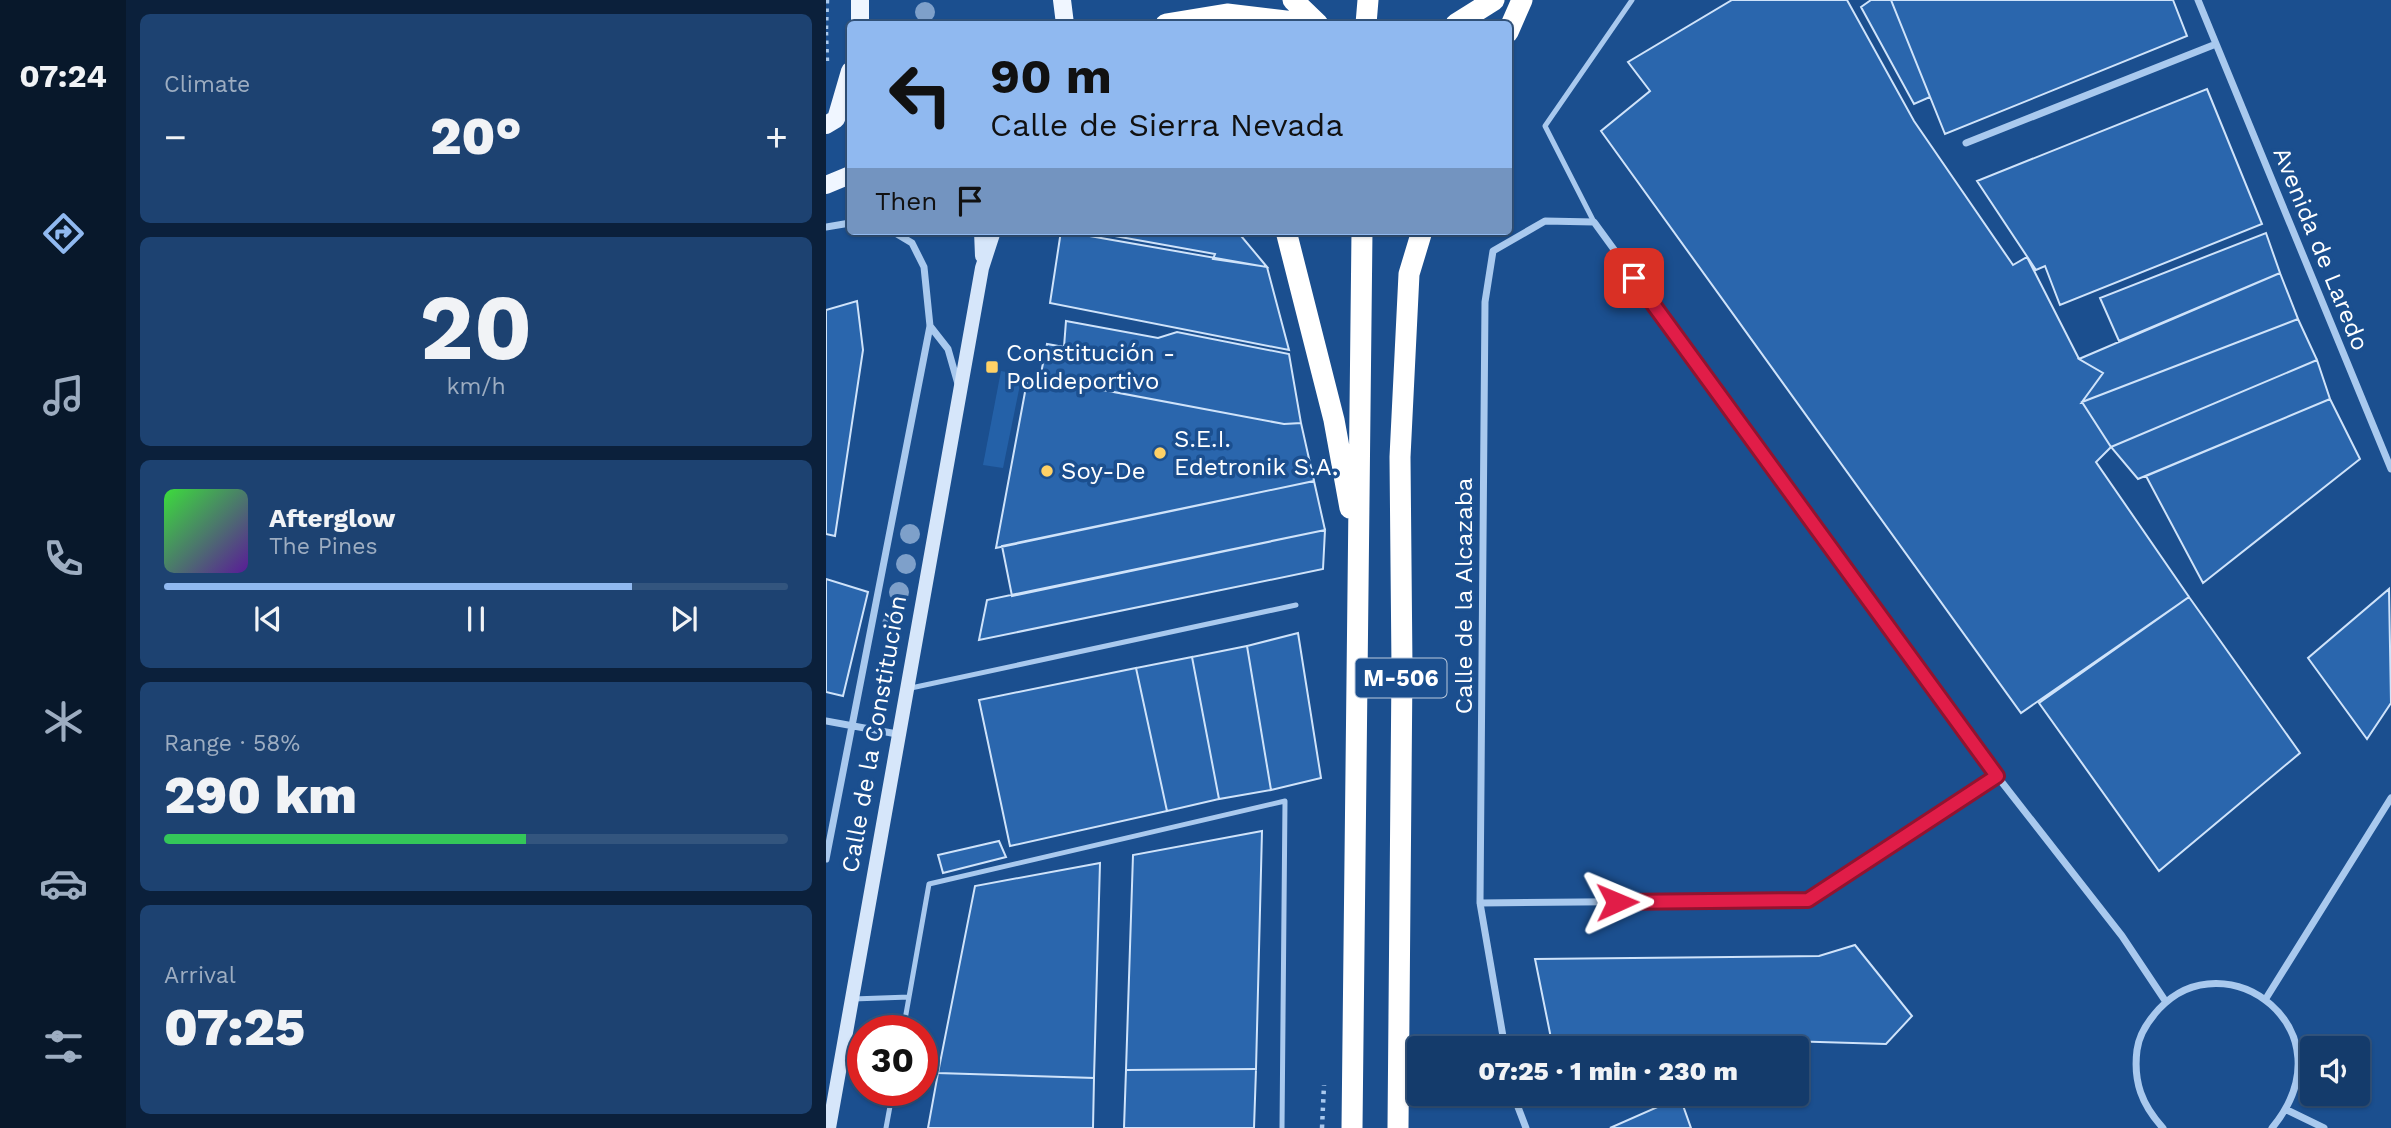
<!DOCTYPE html>
<html lang="en">
<head>
<meta charset="utf-8">
<style>
	:root { --surface:#143b6b; --page:#1d4271; --text:#f1f3f6; --muted:#9dadc1; --line:#33557e; --accent:#90b9f0 }
	body { margin:0; font-family:"Work Sans",sans-serif; background:var(--page); color:var(--text); height:100vh; display:flex; flex-direction:column; font-size:26px; white-space:nowrap }
	* { box-sizing:border-box; margin:0 }
	p { font-size:23px; color:var(--muted) }
	.icon { flex:none; width:38px; height:38px; fill:none; stroke:currentColor; stroke-width:2; stroke-linecap:round; stroke-linejoin:round }
	.map { position:relative; flex:1; overflow:hidden }
	.sheet { display:flex; flex-direction:column; gap:14px; padding:14px; background:#0b203b; width:700px }
	.sheet>* { flex:none }
	.banner { position:absolute; left:21px; top:21px; width:665px; height:214px; border-radius:7px; box-shadow:0 2px 5px #0004,0 0 0 2px var(--line); background:#90b9f0; color:#111; overflow:hidden }
	.controls { position:absolute; left:1474px; top:1036px; display:grid; gap:14px }
	.controls a { display:grid; place-items:center; width:70px; height:70px; border-radius:7px; background:var(--surface); box-shadow:0 2px 5px #0004,0 0 0 2px var(--line); font-size:35px }
	.speed { position:absolute; left:21px; top:1015px; display:flex; gap:14px; font-size:35px; font-weight:700; text-align:center }
	.speed>* { display:grid; place-content:center; width:91px; height:91px; border-radius:50%; background:var(--surface); box-shadow:0 2px 5px #0004,0 0 0 2px var(--line); line-height:1 }
	.speed .limit { border:10px solid #d22; background:#fff; color:#111 }
	.pin { position:absolute; display:grid; place-items:center; width:60px; height:60px; color:#fff; margin:-30px; border-radius:14px; box-shadow:0 4px 10px #0006 }
	.me { position:absolute; width:77px; margin:-38px; rotate:89deg; stroke-linejoin:round; filter:drop-shadow(0 0 5px #0008) }
	.turn { display:flex; align-items:center; gap:24px; height:147px; padding:0 28px; font-size:32px }
	.turn .icon { width:91px; height:91px; stroke-width:2.5 }
	.turn b { display:block; font-size:49px; line-height:60px }
	.then { display:flex; align-items:center; height:66px; padding:0 28px; background:#0003; gap:14px; font-size:26px }
	.big { font-size:52px; font-weight:800; line-height:1.1 }
	.sheet .widget { flex:1; display:flex; flex-direction:column; justify-content:center; gap:10px; min-width:0; padding:0 24px; border-radius:10px; background:var(--page) }
	.sheet .dial { align-items:center; gap:0 }
	.dial b { font-size:91px; line-height:1 }
	.song { display:flex; align-items:center; gap:21px }
	.cover { width:84px; height:84px; border-radius:10px; background:linear-gradient(135deg,hsl(120 70% 55%),hsl(270 70% 35%)) }
	.played { height:7px; border-radius:4px; background:linear-gradient(90deg,var(--accent) 75%,var(--line) 75%) }
	.keys { display:flex; justify-content:space-around; direction:ltr }
	.heat { display:flex; justify-content:space-between; align-items:center; font-size:38px; direction:ltr }
	.charge { height:10px; border-radius:5px; background:linear-gradient(90deg,#34c759 58%,var(--line) 0) }
	.trip { position:absolute; left:581px; top:1036px; width:402px; height:70px; border-radius:7px; background:var(--surface); box-shadow:0 2px 5px #0004,0 0 0 2px var(--line); font-weight:800; line-height:70px; text-align:center }
	main { display:flex; flex:1; min-height:0 }
	.menu { display:flex; flex-direction:column; width:126px; justify-content:space-around; align-items:center; background:#08182b; color:var(--muted) }
	.menu .icon { width:49px; height:49px }
	.menu .active { color:var(--accent) }
	.menu b { font-size:32px; color:var(--text) }
	.map>svg:first-child { display:block }
	.green { fill:#2461a8 }
	.building { fill:#2a66ad; stroke:#cfe3fa; stroke-width:2 }
	.lines { fill:none; stroke-linecap:round; stroke-linejoin:round }
	.path { stroke:#a9c9ee; stroke-width:4.5; stroke-dasharray:3.5 5; stroke-linecap:butt }
	.lane { stroke:#a9c9ee; stroke-width:5 }
	.street { stroke:#a9c9ee; stroke-width:7 }
	.secondary { stroke:#d6e6fa; stroke-width:14 }
	.primary { stroke:#f0f6ff; stroke-width:18 }
	.highway { stroke:#fff; stroke-width:21 }
	.tree { fill:#7ea0ca }
	.route-casing { stroke:#92132f; stroke-width:18 }
	.route { stroke:#e11d48; stroke-width:12 }
	.poi-dot { fill:#ffd166; stroke:#1b4f8f; stroke-width:2.5 }
	.labels { text-anchor:middle; dominant-baseline:central; stroke-width:7; stroke-linejoin:round; paint-order:stroke }
	.shield { fill:#1b4f8f; stroke:#bbcadd; stroke-width:2 }
	.shield-label { font-size:23px; font-weight:bold; fill:#fff }
	.street-label { font-size:24px; fill:#fff; stroke:#1b4f8f }
	.poi-label { font-size:24px; fill:#fff; stroke:#1b4f8f; text-anchor:start }
</style>
</head>
<body>
<main>
<nav class="menu">
<b>07:24</b>
<svg class="icon active" aria-label="directions" viewBox="0 0 24 24"><path d="M12 3l9 9-9 9-9-9zM9 14v-3h6M13 9l2 2-2 2"/></svg>
<svg class="icon" aria-label="music" viewBox="0 0 24 24"><path d="M9 18V5l10-2v13"/><circle cx="6" cy="18" r="3"/><circle cx="16" cy="16" r="3"/></svg>
<svg class="icon" aria-label="phone" viewBox="0 0 24 24"><path d="M5 4h4l2 5-3 2q2 4 5 5l2-3 5 2v4C11 20 4 13 5 4z"/></svg>
<svg class="icon" aria-label="climate" viewBox="0 0 24 24"><path d="M12 3v18M4 7l16 10M4 17L20 7"/></svg>
<svg class="icon" aria-label="car" viewBox="0 0 24 24"><path d="M5 17H2v-5l4-1 3-4h7l3 4 3 1v5h-3M9 17h6M6 11h13"/><circle cx="7" cy="17" r="2"/><circle cx="17" cy="17" r="2"/></svg>
<svg class="icon" aria-label="filters" viewBox="0 0 24 24"><path d="M4 7h16M4 17h16"/><circle cx="9" cy="7" r="2"/><circle cx="15" cy="17" r="2"/></svg>
</nav>
<section class="sheet">
<div class="widget"><p>Climate</p>
<div class="heat"><a>−</a><b class="big">20°</b><a>+</a></div>
</div>
<div class="widget dial"><b>20</b><p>km/h</p></div>
<div class="widget">
<div class="song"><i class="cover"></i><div><b>Afterglow</b><p>The Pines</p></div></div>
<div class="played"></div>
<div class="keys"><svg class="icon" aria-label="previous" viewBox="0 0 24 24"><path d="M18 5L8 12l10 7zM5 5v14"/></svg><svg class="icon" aria-label="pause" viewBox="0 0 24 24"><path d="M8 5v14M16 5v14"/></svg><svg class="icon" aria-label="next" viewBox="0 0 24 24"><path d="M6 5l10 7-10 7zM19 5v14"/></svg></div>
</div>
<div class="widget"><p>Range · 58%</p><b class="big">290 km</b><div class="charge"></div></div>
<div class="widget"><p>Arrival</p><b class="big">07:25</b></div>
</section>
<div class="map">
<svg width="1565" height="1128" viewBox="0 0 1565 1128">
	<rect width="100%" height="100%" fill="#1b4f8f"/>
	<path class="green" d="M175 371 196 375 177 468 157 465Z"/>
	<path class="building" d="M906 0H1021L1088 121 1187 265 1201 257 1253 359 1277 373 1256 402 1285 447 1270 462 1363 597 1195 713 775 131 824 91 802 62Z
		M1045 0H1065L1104 97 1088 104 1035 7Z
		M1065 0H1347L1361 36 1119 134Z
		M1381 89 1436 224 1234 305 1219 266 1210 270 1151 181Z
		M235 231 441 267 463 350 224 303Z
		M261 231H411L441 267 387 259 389 254Z
		M1440 233 1454 273 1293 341 1274 298Z
		M1454 273 1472 319 1256 402 1277 373 1253 359Z
		M31 301 37 350 9 536 0 534V310Z
		M1472 319 1491 360 1285 447 1256 402Z
		M240 321 332 338 351 332 463 354 475 423 458 424 214 378 221 344 238 347Z
		M1491 360 1504 399 1312 479 1285 447Z
		M202 376 458 424 475 423 488 481 170 548Z
		M1504 399 1534 459 1377 583 1320 476Z
		M488 481 499 530 186 596 176 546Z
		M499 530 497 569 153 640 161 600Z
		M0 579 42 592 17 696 0 692Z
		M1563 589 1565 703 1541 739 1482 658Z
		M1363 597 1474 753 1333 871 1213 703Z
		M472 633 495 778 445 790 421 646Z
		M421 646 445 790 393 799 366 657Z
		M366 657 393 799 341 811 310 668Z
		M310 668 341 811 184 846 153 700Z
		M436 831 430 1069 300 1070 307 855Z
		M173 841 180 857 117 873 112 855Z
		M274 863 268 1078 112 1073 149 886Z
		M1029 945 1086 1016 1060 1044 768 1035 767 1048H727L709 959 993 956Z
		M430 1069 428 1128H298L300 1070Z
		M112 1073 268 1078 267 1128H102Z
		M854 1097 865 1128H784Z"/>
	<g class="lines">
		<path class="path" d="M0 29 1 0
			M0 32 1 62
			M496 1128 498 1085"/>
		<path class="lane" d="M768 222 719 126 806 0
			M85 688 470 605
			M27 999 83 997
			M77 1031 103 884 459 801 456 1128
			M60 1128 67 1090"/>
		<path class="street" d="M1372 0 1565 469
			M1140 143 1390 44
			M0 227 24 223
			M104 326 122 349 132 384
			M0 721 71 734
			M0 859 104 326 98 267 86 243 66 231
			M654 903 982 900 1171 776
			M1439 1000 1565 798
			M679 1048 654 903 659 302 667 251 719 221 768 222 1171 776 1296 936 1340 1002
			M687 1094 700 1128
			M1461 1110 1498 1128
			M1337 1128C1316 1105 1307 1082 1311 1050 1313 1034 1322 1021 1333 1009 1400 937 1527 1030 1446 1128"/>
		<path class="secondary" d="M155 231 156 256
			M3 1128 156 268 168 231"/>
		<path class="primary" d="M236 0 239 24
			M34 24V0
			M0 125 10 119 24 71
			M0 185 24 175"/>
		<path class="highway" d="M467 0 492 24
			M340 24 401 14 485 24
			M540 24 542 0
			M630 24 668 0
			M682 32 696 0
			M460 231 508 420 524 508
			M526 1128 536 231
			M572 1128 576 668 574 457 583 274 596 231"/>
	</g>
	<g class="tree">
		<circle cx="99" cy="12" r="10"/>
		<circle cx="84" cy="534" r="10"/>
		<circle cx="80" cy="564" r="10"/>
		<circle cx="73" cy="592" r="10"/>
		<circle cx="66" cy="624" r="10"/>
	</g>
	<g class="lines">
		<defs>
			<path id="route" d="M791 902 982 900 1171 776 808 278"/>
		</defs>
		<use href="#route" class="route-casing"/>
		<use href="#route" class="route"/>
	</g>
	<g class="poi-dot">
		<rect x="159" y="360" width="14" height="14" rx="3.5"/>
		<circle cx="334" cy="453" r="7"/>
		<circle cx="221" cy="471" r="7"/>
	</g>
	<g class="labels">
		<rect class="shield" x="529.5" y="658.5" width="91" height="39" rx="5"/>
		<g class="shield-label">
			<text x="575" y="678">M-506</text>
		</g>
		<g class="street-label">
			<text transform="translate(1495 249) rotate(68)">Avenida de Laredo</text>
			<text transform="translate(638 596) rotate(-90)">Calle de la Alcazaba</text>
			<text transform="translate(48 734) rotate(-80)">Calle de la Constitución</text>
		</g>
		<g class="poi-label">
			<text x="180" y="353">Constitución -<tspan x="180" dy="28">Polideportivo</tspan></text>
			<text x="348" y="439">S.E.I.<tspan x="348" dy="28">Edetronik S.A.</tspan></text>
			<text x="235" y="471">Soy-De</text>
		</g>
	</g>
</svg>
<div class="controls">
<a><svg class="icon" aria-label="sound" viewBox="0 0 24 24"><path d="M4 9h4l5-4v14l-5-4H4zM17 9q2 3 0 6"/></svg></a>
</div>
<div class="speed"><div class="limit">30</div></div>
<div class="pin" style="left:808px;top:278px;background:#d93025"><svg class="icon" aria-label="arrive" viewBox="0 0 24 24"><path d="M6 21V4h12l-3 4 3 4H6"/></svg></div>
<svg class="me" style="left:791px;top:902px" viewBox="-20 -20 40 40"><path d="M0-17L14 15 0 8-14 15z" fill="#e11d48" stroke="#fff" stroke-width="4"/></svg>
<div class="trip">07:25 · 1 min · 230 m</div>
<div class="banner">
<div class="turn"><svg class="icon" aria-label="left" viewBox="0 0 24 24"><path d="M17 20v-9H6M10 6l-5 5 5 5"/></svg><div><b>90 m</b>Calle de Sierra Nevada</div></div>
<div class="then">Then<svg class="icon" aria-label="arrive" viewBox="0 0 24 24"><path d="M6 21V4h12l-3 4 3 4H6"/></svg></div>
</div>
</div>
</main>
</body>
</html>
